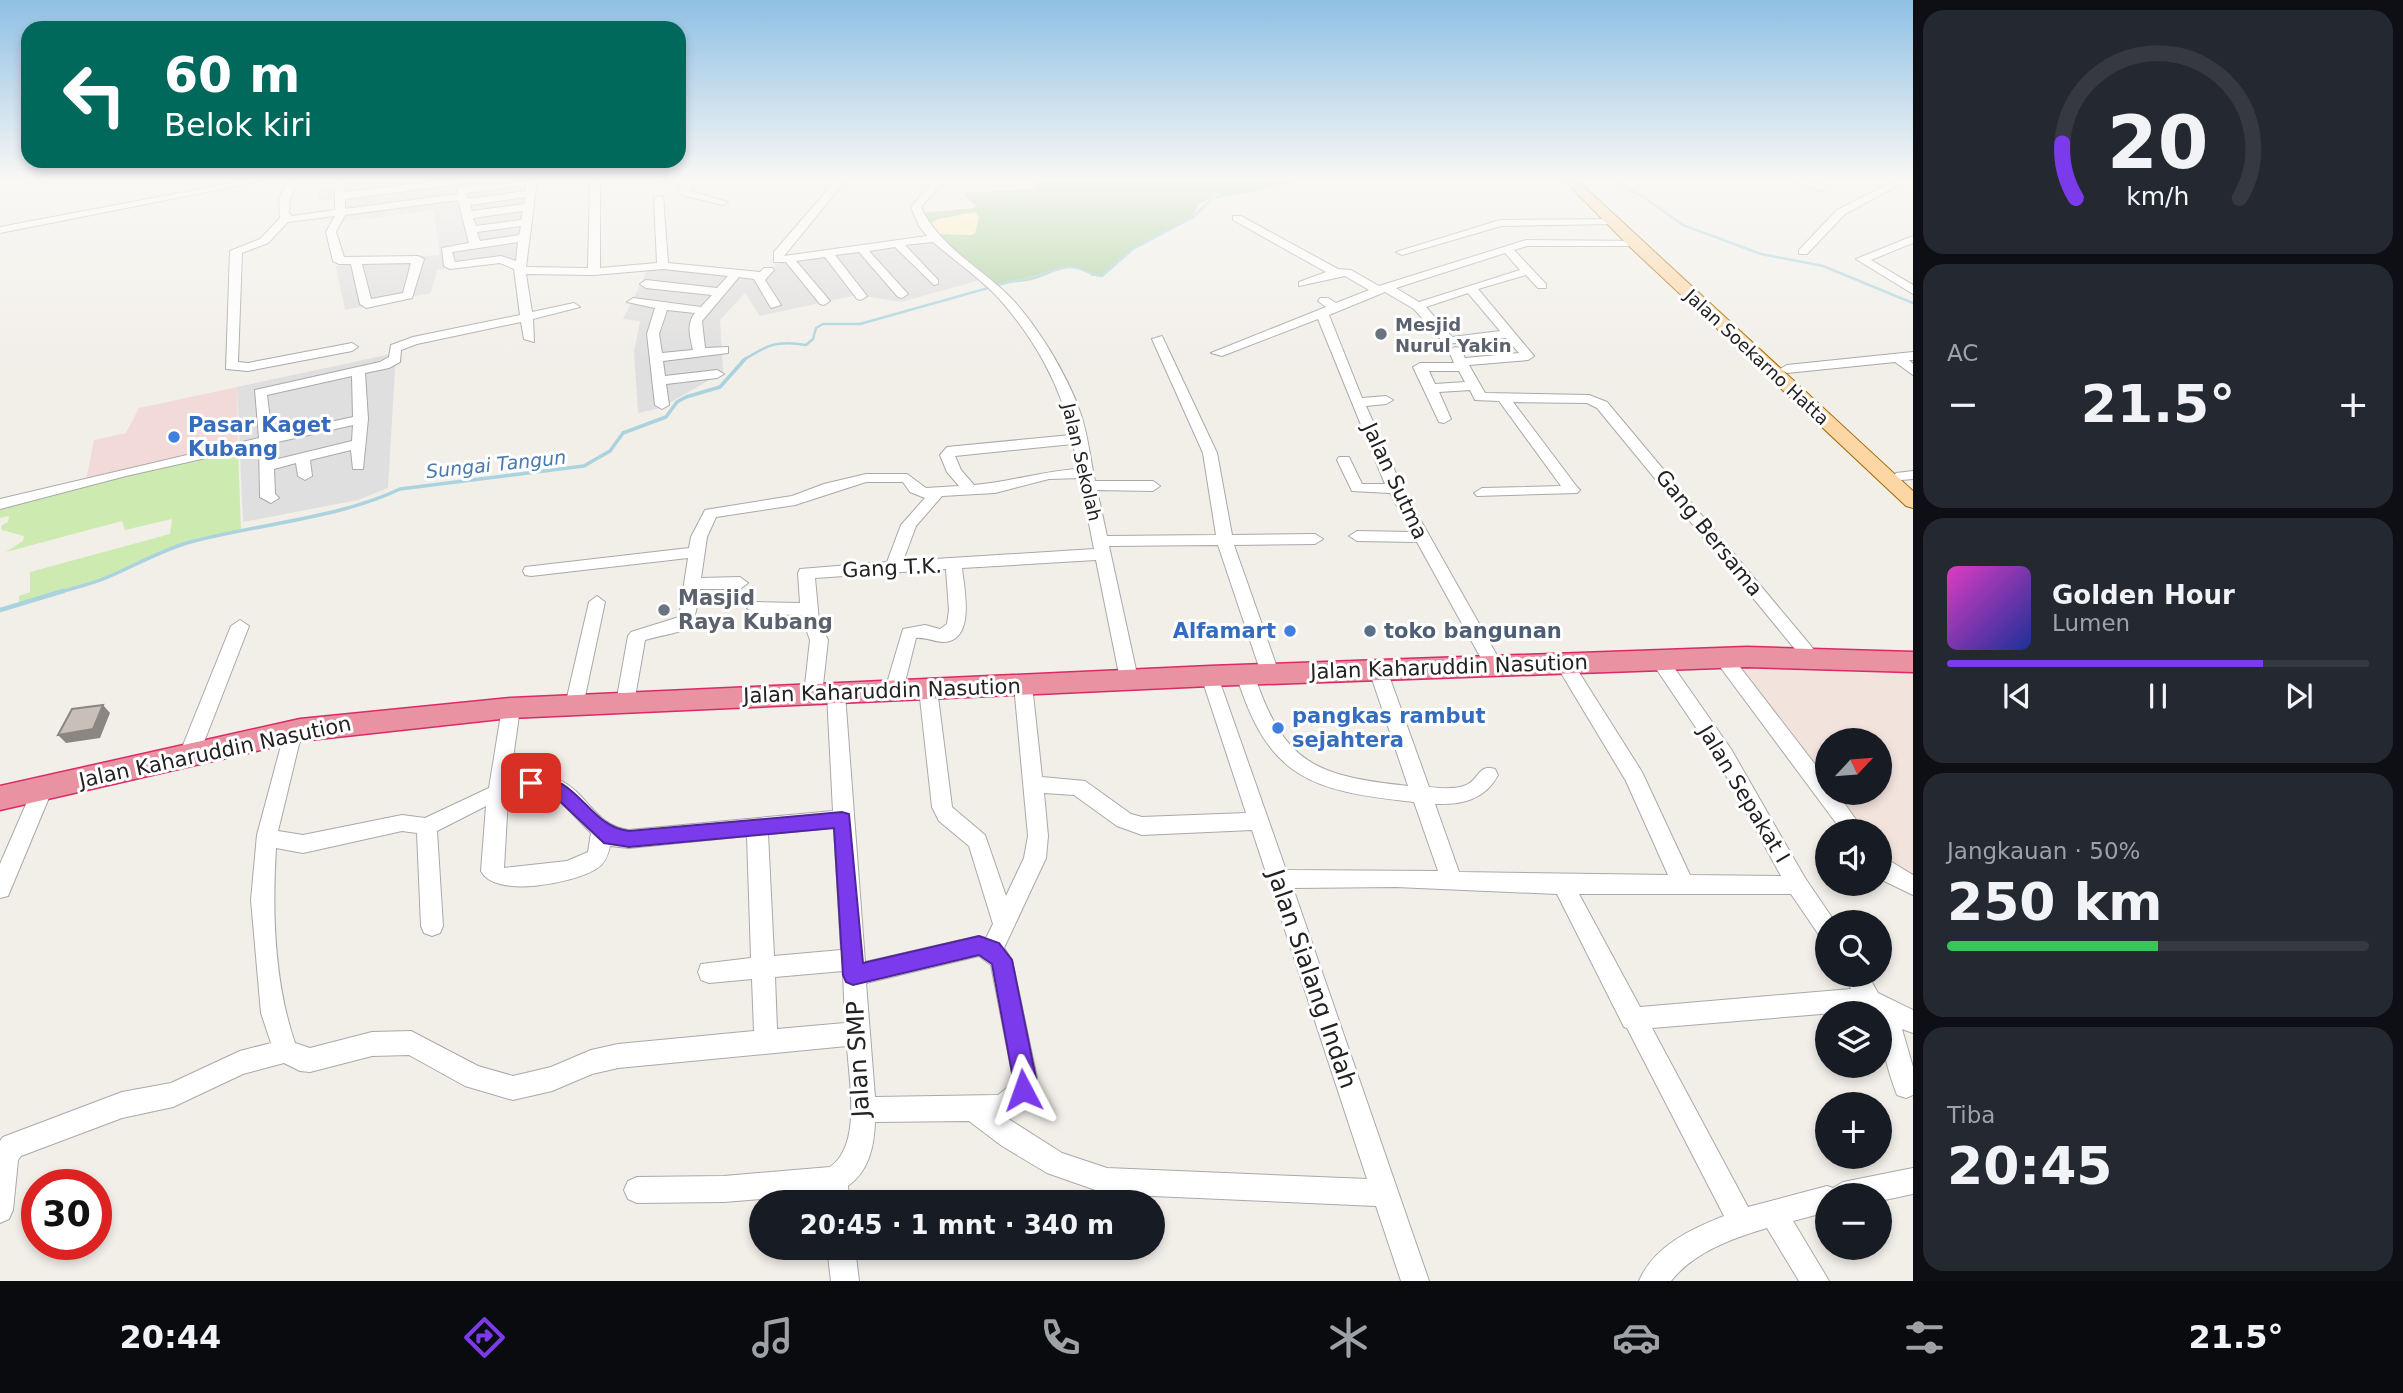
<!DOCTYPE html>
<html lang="id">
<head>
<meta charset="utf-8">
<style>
	:root { --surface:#171b24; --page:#242831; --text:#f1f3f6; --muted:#9ea1a6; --line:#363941; --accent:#7c3aed }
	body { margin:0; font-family:"DejaVu Sans",sans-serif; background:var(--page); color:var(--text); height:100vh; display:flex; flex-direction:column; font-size:26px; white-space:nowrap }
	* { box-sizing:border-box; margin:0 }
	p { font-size:23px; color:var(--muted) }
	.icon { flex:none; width:38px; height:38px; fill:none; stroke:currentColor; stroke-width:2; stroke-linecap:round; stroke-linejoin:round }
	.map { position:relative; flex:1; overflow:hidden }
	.details { display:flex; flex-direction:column; gap:10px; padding:10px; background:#0d0f14; width:490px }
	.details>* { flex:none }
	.guide { position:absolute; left:21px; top:21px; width:665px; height:147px; border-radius:21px; box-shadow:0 4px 10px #0003; background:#00695c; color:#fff; overflow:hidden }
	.needle { width:46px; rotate:64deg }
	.controls { position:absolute; left:1815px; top:728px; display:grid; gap:14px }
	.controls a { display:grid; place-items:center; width:77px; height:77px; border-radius:50%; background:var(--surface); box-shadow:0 4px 10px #0003; font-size:35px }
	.speed { position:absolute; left:21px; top:1169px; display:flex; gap:14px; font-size:35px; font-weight:700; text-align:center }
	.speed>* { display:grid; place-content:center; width:91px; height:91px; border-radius:50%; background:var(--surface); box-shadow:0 4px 10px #0003; line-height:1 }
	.speed .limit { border:10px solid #d22; background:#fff; color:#111 }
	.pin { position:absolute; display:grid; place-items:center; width:60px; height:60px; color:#fff; margin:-30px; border-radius:14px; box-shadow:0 4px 10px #0006 }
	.me { position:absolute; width:77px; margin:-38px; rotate:356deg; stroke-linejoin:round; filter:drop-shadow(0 0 5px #0008) }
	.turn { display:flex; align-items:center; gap:24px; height:147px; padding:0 28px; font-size:32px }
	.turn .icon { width:91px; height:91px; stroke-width:2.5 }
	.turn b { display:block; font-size:49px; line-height:60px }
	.big { font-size:52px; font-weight:700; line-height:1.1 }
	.details .widget { flex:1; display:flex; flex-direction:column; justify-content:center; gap:10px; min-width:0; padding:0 24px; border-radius:21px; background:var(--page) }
	.details .dial { align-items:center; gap:0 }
	.dial svg { height:182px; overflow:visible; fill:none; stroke:var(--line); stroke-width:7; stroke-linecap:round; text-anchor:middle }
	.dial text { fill:var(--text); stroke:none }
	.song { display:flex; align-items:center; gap:21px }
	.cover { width:84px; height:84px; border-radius:10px; background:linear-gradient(135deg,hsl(310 70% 55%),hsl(230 70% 35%)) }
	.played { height:7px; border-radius:4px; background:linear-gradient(90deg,var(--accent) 75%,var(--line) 75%) }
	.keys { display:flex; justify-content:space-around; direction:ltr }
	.heat { display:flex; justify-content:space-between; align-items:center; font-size:38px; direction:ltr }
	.charge { height:10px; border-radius:5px; background:linear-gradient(90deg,#34c759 50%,var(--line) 0) }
	.trip { position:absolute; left:749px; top:1190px; width:416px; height:70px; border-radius:35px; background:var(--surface); box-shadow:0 4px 10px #0003; font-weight:700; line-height:70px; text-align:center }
	.dock { display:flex; height:112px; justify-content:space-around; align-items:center; background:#090b0e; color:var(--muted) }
	.dock .icon { width:49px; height:49px }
	.dock .on { color:var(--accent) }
	.dock b { font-size:32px; color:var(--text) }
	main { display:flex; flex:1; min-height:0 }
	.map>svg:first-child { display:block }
	.residential { fill:#e0dfdf }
	.commercial { fill:#f2dad9 }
	.military { fill:#f3e3dd; fill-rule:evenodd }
	.grass { fill:#cdebb0 }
	.forest { fill:#add19e }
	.sand { fill:#fff1ba }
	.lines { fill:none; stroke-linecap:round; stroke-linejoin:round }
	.stream-far2 { stroke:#aad3df; stroke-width:2.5 }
	.stream-far1 { stroke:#aad3df; stroke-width:3.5 }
	.stream { stroke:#aad3df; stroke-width:4.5 }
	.minor-casing { stroke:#a9a9a9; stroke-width:2 }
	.major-casing { stroke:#a06b00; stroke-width:2 }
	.highway-casing { stroke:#dc2a67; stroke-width:3 }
	.minor { fill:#fff; fill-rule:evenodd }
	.major { fill:#fcd6a4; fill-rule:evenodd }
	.highway { fill:#e892a2; fill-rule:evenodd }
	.shaded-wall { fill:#8b8681 }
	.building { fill:#c7bfb8; stroke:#8b8681; stroke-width:2 }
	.route { fill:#7c3aed; stroke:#51269a; stroke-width:2 }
	.worship-dot { fill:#6b7280; stroke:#fff; stroke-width:2.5 }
	.shop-dot { fill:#3f7fe0; stroke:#fff; stroke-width:2.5 }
	.service-dot { fill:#5c6f8a; stroke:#fff; stroke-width:2.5 }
	.labels { text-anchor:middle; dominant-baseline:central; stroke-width:6; stroke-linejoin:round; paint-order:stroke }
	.far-worship-label { font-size:18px; font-weight:bold; fill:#5b616d; stroke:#fff; text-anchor:start }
	.far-street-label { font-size:18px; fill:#222; stroke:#fff }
	.far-water-label { font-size:19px; font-style:italic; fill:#4a7aab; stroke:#fff }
	.shop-label { font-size:21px; font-weight:bold; fill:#366cbe; stroke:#fff; text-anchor:start }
	.street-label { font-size:21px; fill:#222; stroke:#fff }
	.worship-label { font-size:21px; font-weight:bold; fill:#5b616d; stroke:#fff; text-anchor:start }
	.service-label { font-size:21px; font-weight:bold; fill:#4e5e75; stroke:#fff; text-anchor:start }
	.near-street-label { font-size:24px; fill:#222; stroke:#fff }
</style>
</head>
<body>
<main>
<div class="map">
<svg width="1913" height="1281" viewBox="0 0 1913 1281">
	<rect width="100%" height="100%" fill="#f2efe9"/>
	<path class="residential" d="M319 181H536L530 244 523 268 498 260 437 270 431 293 345 310 336 267 343 261 440 255 433 210 334 223 337 215 335 199 317 202Z
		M933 240 980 280 901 302 857 295 760 316 745 293 720 320 723 372 661 408 638 413 634 352 640 321 623 319 648 269 767 274 780 262Z
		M396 353 388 488 358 500 243 522 237 387Z"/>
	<path class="commercial" d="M237 387 238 444 86 480 94 440 126 433 139 408Z"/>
	<path class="military" d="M1732 662 1913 663V886L1884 876 1880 869V831H1853ZM1827 740H1880V793H1827Z"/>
	<path class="grass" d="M238 448 241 531 184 544 104 579 19 604V596L30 592V572L170 534 172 519 125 530 122 521 6 552 23 541 24 536 2 530 1 526 8 522 9 516 0 518V507Z"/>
	<path class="forest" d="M1036 181H1302L1224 196 1221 191 1198 205 1192 218 1133 249 1102 276H1092C1075 257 1055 273 1035 279 1023 283 1009 282 996 285L936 234 975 233 967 213 929 224 923 213 974 208 976 206 963 193 1034 189Z"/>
	<path class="sand" d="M976 212 979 218 975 233 971 235 936 234 929 224 938 219Z"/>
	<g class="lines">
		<path class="stream-far2" d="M1203 181 1224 196
			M1613 181 1642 196 1683 225 1761 254 1823 266 1913 303
			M742 361C767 345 776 340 806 345L813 339 816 328 823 324H860L1013 281C1034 279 1050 269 1069 267 1083 266 1089 276 1102 276L1133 249 1192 218 1213 198 1301 181"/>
		<path class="stream-far1" d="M57 593C74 588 92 584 108 577 134 566 160 551 187 543 256 524 337 519 400 489L584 466 610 451 623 433 666 417 677 402 686 397 720 387 745 359"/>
		<path class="stream" d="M0 610 63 591"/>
		<defs>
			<path id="minor" d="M243 181H262L0 233V227Z
				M288 181H298L290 198 289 213 292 216 335 210V181H345V192L438 181H464L459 184 345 199V209L457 194 458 188 462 187 537 181 526 267 588 268 590 181H600V268L657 263 654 198 663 196 668 263 760 272 764 268H772L774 270 765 280 781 305 771 308 754 279 739 277 702 321 705 348 728 347V353L663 361 665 376 717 370 724 374 717 378 666 384 669 405 662 409 655 405 647 334 655 308 627 302 633 298 701 307 712 295 646 288 640 284 646 280 717 288 728 276 663 269 594 275 526 274 532 312 574 303 580 307 533 319 534 342 524 339 521 322 417 344 401 350 400 362 389 368 365 373 368 419 363 469H353L351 450 310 460 312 476 305 480 298 476 296 463 274 469 275 494 279 498 271 503 260 497 259 446 126 476 0 509V499L259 438 255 390 380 362 389 357 391 345 413 337 520 315 514 269 500 263 450 269 444 266 442 248 469 243 458 200 345 215 336 232 344 257 418 256 424 259 412 298 366 308 360 304 351 264H339L333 261 326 232 335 216 288 222 268 243 242 253 238 362 248 363 352 343 358 347 352 351 248 371 226 369 230 251 260 239 280 218 279 198ZM526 185V191L469 199 466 193ZM525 197 524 204 472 211 470 205ZM523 211 521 220 476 226 473 218ZM521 226 519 235 480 241 477 232ZM518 242 516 261 501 256 455 262 452 252ZM411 263 403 293 371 299 362 264ZM667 310 695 313C686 324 690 337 693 350L662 353 659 334ZM352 376 353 417 272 435 267 395ZM353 425 352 441 274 460 273 443Z
				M671 181H683L693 187 690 191 728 202 723 205 682 195 679 191 682 188Z
				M835 181H845L784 256 927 236 919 226 911 207 934 181H944L921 207C938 245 978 266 1007 294 1035 321 1068 376 1080 412 1088 434 1090 458 1095 481H1153L1160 486 1153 491 1097 490 1107 536 1216 535 1203 453 1152 339 1162 336 1217 453 1232 535 1315 534 1323 539 1315 544 1234 545 1279 673 1276 678H1264L1261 673 1218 545 1109 546 1138 679 1135 684H1123L1120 679 1096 560 962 568C964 588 976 640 944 642 934 642 926 637 916 638L903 690 900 695H888L885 690 903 629 925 625 940 629 947 624 949 610 946 569 815 578 819 621 828 640 822 694 819 699H807L804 694 810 640 801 615 755 614 747 608 755 602 800 603 798 573 800 569 887 562 901 525 925 498 910 492 903 482H866L795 505 716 517 707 537 701 578 740 577 748 583 740 589H700C693 637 689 628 645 640L634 703 632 708H618L616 703 628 636 631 632 679 617 688 558 531 576 525 575 523 571 525 567 689 548 691 537 705 510 792 496 824 484 866 474H907L926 488 959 486 947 472 940 455 947 447 1071 435C1062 387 1034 339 1002 302 983 280 955 261 933 242L905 245 938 280V284L934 285 895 247 869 251 908 294 902 298 898 297 859 252 835 255 867 296 861 300 857 299 825 257 796 261 830 301 824 305 820 304 786 262H774V252ZM1073 444 1078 469C1043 471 1010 482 974 485L961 470 955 456ZM1080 478 1094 549 903 561 916 526 942 496 995 493 1049 479Z
				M1793 181 1819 184 1821 181H1831L1822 191Z
				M1894 181H1906L1845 214 1807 254H1799V250L1837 210Z
				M1233 216H1241L1338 269 1351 270 1379 286 1526 240 1638 241 1640 243 1634 246H1527L1514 250 1546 284V288H1538L1526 275 1478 289 1534 356 1528 360 1469 365 1485 393 1589 395 1607 402 1811 646 1814 650 1811 654H1799L1597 408 1587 403 1513 402 1577 487 1580 490 1577 493 1477 496 1474 493 1482 488 1561 486 1499 401 1475 400 1470 390 1439 392 1451 419 1444 423 1439 422 1413 367 1420 363H1454L1449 351 1455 347 1460 348 1465 358 1519 353 1506 338 1445 344 1414 309 1385 292 1329 315 1362 398 1386 396 1393 400 1386 404 1366 406 1403 489 1503 666 1494 672 1488 671 1417 542 1357 541 1349 536 1357 531 1411 532 1390 493 1352 491 1337 460 1339 457H1349L1362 484H1385L1318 319 1222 356 1211 353 1326 307 1318 301 1320 298H1328L1336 303 1369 290 1345 276 1299 286V282L1326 272 1233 220ZM1505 253 1520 270 1419 302 1396 288ZM1468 293 1500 331 1452 337 1426 307ZM1429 371H1459L1465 382 1435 384Z
				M1617 219V223L1613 224 1501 226 1402 255 1396 252 1500 220Z
				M1913 236V243L1871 260 1913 285V294L1856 259Z
				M1913 352V360H1909L1913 364V375L1895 362 1787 373 1780 369 1787 365Z
				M1913 471V479L1901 480 1894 476 1896 473Z
				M597 596 605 602 583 706 581 711H567L565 706 589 602Z
				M240 620 249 626 199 755 196 760 189 763 182 760 179 755 231 626Z
				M1724 653 1730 654 1827 780V793H1837L1864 831H1842L1718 664 1715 659Z
				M1660 655 1666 656 1731 749 1805 878 1835 922H1827V938L1819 935 1791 894H1579L1640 1007 1851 989 1845 975H1868L1878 993 1913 1010V1033L1902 1029 1913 1067V1095L1906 1098 1897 1095C1887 1069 1880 1041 1880 1013L1870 1010 1652 1028 1748 1207 1827 1186 1833 1188 1843 1182 1913 1168V1194L1880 1201V1195H1827V1212L1793 1221 1829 1281H1799L1767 1228C1733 1238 1694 1252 1671 1281H1639C1654 1246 1691 1229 1724 1216L1627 1028 1624 1027 1557 894 1396 887 1293 888 1429 1281H1401L1376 1206 1107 1194 1047 1173 1002 1146 969 1121 875 1122C874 1147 869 1171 848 1186L849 1202H823L822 1194 724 1202 637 1203 628 1199 624 1190 628 1181 637 1177 724 1176 830 1167C862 1145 849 1081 847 1046L618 1068 592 1074 552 1091 513 1100 465 1086 409 1055 372 1056 310 1072 300 1071 284 1063 243 1074 173 1107 122 1118 21 1156 18 1160 13 1210 9 1219 0 1223V1141L3 1137 122 1092 171 1083 240 1051 271 1043 261 1013 251 900 257 835 286 727H300L302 732 278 831 303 835 402 815 425 818 489 788 502 708 504 703H518L520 708 510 780C585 758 581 825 629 830L833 811 827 694 830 689H842L845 694 865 962 979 936 986 938 993 924 969 846 939 821 932 807 919 689 922 684H934L937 689 952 807 985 835 1006 896 1024 858 1028 836 1014 685 1017 680H1029L1032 685 1042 777 1085 781 1131 814 1142 817 1246 813 1201 676 1204 671H1216L1286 870 1438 871 1414 802C1311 791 1268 779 1236 674L1239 669H1251L1254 674C1284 765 1317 776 1408 786L1369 670 1372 665H1384L1387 670 1429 787C1440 788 1458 790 1468 784 1480 777 1479 764 1495 769L1498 775C1485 800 1461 805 1435 804L1459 872 1668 875 1626 781 1555 663 1564 657 1570 658 1642 772 1690 875 1781 876 1717 759 1651 661ZM537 791 558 799 591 833 588 852 567 861 504 868 508 797ZM1044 793 1074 795 1117 826 1142 835 1252 830 1367 1179 1107 1168 1062 1153 1007 1118 1026 1105 1037 1078 1012 960 1004 948 1046 858 1048 836ZM486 806 481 871C495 899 574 883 596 869 605 864 608 855 610 846L629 848 747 836 751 958 701 964 698 972 701 980 709 983 752 979 754 1031 618 1044 591 1050 551 1067 513 1076 478 1066 411 1031 372 1032 310 1048 295 1043C274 982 272 912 276 848L303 853 402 831 417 833 421 926 424 933 432 936 440 933 443 926 437 831ZM834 828 841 950 774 956 768 834ZM979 956 991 965 1013 1078 1008 1087 998 1095 875 1097 866 983ZM843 971 845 1023 777 1029 775 977Z
				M43 780 50 782 53 788 8 896 0 898V864L33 788 36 782Z
				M1880 855 1913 875V895L1880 879Z
				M827 1248H855L859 1281H831Z"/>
			<path id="major" d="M1565 181H1578L1913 491V508L1906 506 1629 246Z"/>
			<path id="highway" d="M1747 647 1913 652V672L1747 667 1210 686 511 718 300 741 0 810V786L300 719 511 698 1210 666Z"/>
		</defs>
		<use href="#minor" class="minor-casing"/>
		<use href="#major" class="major-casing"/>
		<use href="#highway" class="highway-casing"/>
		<use href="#minor" class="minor"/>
		<use href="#major" class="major"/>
		<use href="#highway" class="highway"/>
	</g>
	<path class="shaded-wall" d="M103 705 110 713 100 738 66 743 58 735Z"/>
	<path class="building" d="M103 705 93 729 58 735 72 709Z"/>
	<linearGradient id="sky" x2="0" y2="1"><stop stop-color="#8fc0e4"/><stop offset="0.5" stop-color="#f9f8f5"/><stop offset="1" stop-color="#f9f8f5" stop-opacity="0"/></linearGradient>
	<rect width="1913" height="360" fill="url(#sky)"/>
	<path class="route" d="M531 776C580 775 587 826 629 831L842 812 849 814 863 963 979 936 999 943 1012 960 1036 1078 1031 1098 1023 1101 1015 1098 1012 1090 1013 1078 992 964 979 955 853 985 846 982 843 975 834 828 629 847 604 843 551 793 525 789 522 783Z"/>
	<g class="worship-dot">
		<circle cx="1381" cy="334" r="7"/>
		<circle cx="664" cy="610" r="7"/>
	</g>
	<g class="shop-dot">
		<circle cx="174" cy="437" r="7"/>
		<circle cx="1290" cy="631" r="7"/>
		<circle cx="1278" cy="728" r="7"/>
	</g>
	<circle class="service-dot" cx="1370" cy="631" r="7"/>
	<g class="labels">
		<g class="far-worship-label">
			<text x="1395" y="324">Mesjid<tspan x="1395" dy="21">Nurul Yakin</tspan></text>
		</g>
		<g class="far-street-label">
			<text transform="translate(1757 357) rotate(43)">Jalan Soekarno Hatta</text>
			<text transform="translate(1082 462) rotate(77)">Jalan Sekolah</text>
		</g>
		<g class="far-water-label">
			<text transform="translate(496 464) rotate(-6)">Sungai Tangun</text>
		</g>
		<g class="shop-label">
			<text x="188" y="425">Pasar Kaget<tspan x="188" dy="24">Kubang</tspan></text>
			<text x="1276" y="631" text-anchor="end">Alfamart</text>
			<text x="1292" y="716">pangkas rambut<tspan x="1292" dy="24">sejahtera</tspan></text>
		</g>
		<g class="street-label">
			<text transform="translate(1395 481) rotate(65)">Jalan Sutma</text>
			<text transform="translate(1709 533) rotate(51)">Gang Bersama</text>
			<text transform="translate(892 568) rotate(-3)">Gang T.K.</text>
			<text transform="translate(1449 667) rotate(-2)">Jalan Kaharuddin Nasution</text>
			<text transform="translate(882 691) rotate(-2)">Jalan Kaharuddin Nasution</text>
			<text transform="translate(215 752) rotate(-12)">Jalan Kaharuddin Nasution</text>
			<text transform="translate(1744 794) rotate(59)">Jalan Sepakat I</text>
		</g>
		<g class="worship-label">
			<text x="678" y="598">Masjid<tspan x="678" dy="24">Raya Kubang</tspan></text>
		</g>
		<g class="service-label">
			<text x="1384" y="631">toko bangunan</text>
		</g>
		<g class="near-street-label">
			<text transform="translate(1312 979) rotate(71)">Jalan Sialang Indah</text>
			<text transform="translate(858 1059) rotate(-93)">Jalan SMP</text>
		</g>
	</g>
</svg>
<div class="controls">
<a><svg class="needle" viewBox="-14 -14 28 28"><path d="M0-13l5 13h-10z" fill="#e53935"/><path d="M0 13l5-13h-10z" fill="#9ea1a6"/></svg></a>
<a><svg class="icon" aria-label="sound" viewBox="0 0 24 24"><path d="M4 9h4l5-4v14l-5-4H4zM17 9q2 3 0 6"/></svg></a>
<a><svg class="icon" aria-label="search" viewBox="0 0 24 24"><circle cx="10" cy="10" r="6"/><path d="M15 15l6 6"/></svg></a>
<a><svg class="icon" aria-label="layers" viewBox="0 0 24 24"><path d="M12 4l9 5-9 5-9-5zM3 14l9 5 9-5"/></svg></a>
<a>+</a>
<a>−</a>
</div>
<div class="speed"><div class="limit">30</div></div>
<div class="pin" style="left:531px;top:783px;background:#d93025"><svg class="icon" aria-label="arrive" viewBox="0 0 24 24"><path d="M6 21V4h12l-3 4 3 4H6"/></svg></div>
<svg class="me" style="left:1023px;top:1090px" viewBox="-20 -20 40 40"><path d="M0-17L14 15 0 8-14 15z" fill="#7c3aed" stroke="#fff" stroke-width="4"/></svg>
<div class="trip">20:45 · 1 mnt · 340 m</div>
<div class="guide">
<div class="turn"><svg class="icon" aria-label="left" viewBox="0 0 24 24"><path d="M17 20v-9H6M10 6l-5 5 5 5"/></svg><div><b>60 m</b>Belok kiri</div></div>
</div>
</div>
<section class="details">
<div class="widget dial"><svg viewBox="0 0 100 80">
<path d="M14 69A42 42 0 1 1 86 69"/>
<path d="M14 69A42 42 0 0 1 8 45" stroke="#7c3aed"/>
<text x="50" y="56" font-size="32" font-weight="700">20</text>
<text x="50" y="72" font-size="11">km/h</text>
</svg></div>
<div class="widget"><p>AC</p>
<div class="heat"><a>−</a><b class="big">21.5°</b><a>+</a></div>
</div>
<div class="widget">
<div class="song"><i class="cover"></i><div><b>Golden Hour</b><p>Lumen</p></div></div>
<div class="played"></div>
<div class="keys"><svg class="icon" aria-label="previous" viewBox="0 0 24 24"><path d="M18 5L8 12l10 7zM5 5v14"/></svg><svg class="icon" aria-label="pause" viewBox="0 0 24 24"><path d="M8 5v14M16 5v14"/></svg><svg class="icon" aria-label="next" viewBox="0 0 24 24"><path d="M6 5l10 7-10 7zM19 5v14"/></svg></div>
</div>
<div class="widget"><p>Jangkauan · 50%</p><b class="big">250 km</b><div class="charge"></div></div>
<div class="widget"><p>Tiba</p><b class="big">20:45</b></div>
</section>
</main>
<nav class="dock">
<b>20:44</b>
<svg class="icon on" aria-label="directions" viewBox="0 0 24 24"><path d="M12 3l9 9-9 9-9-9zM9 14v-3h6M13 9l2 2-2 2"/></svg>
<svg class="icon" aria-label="music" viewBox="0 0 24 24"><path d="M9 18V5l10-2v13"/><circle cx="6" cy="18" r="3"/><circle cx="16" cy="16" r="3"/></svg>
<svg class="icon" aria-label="phone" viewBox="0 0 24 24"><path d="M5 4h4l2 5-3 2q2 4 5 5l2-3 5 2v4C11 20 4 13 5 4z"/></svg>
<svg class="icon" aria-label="climate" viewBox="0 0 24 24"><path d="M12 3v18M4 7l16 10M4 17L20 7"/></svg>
<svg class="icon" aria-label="car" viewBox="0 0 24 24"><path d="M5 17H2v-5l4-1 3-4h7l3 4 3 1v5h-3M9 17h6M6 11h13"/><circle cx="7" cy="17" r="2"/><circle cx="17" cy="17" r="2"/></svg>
<svg class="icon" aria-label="filters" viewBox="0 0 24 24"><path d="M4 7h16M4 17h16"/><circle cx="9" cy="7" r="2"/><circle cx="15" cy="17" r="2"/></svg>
<b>21.5°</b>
</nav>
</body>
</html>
